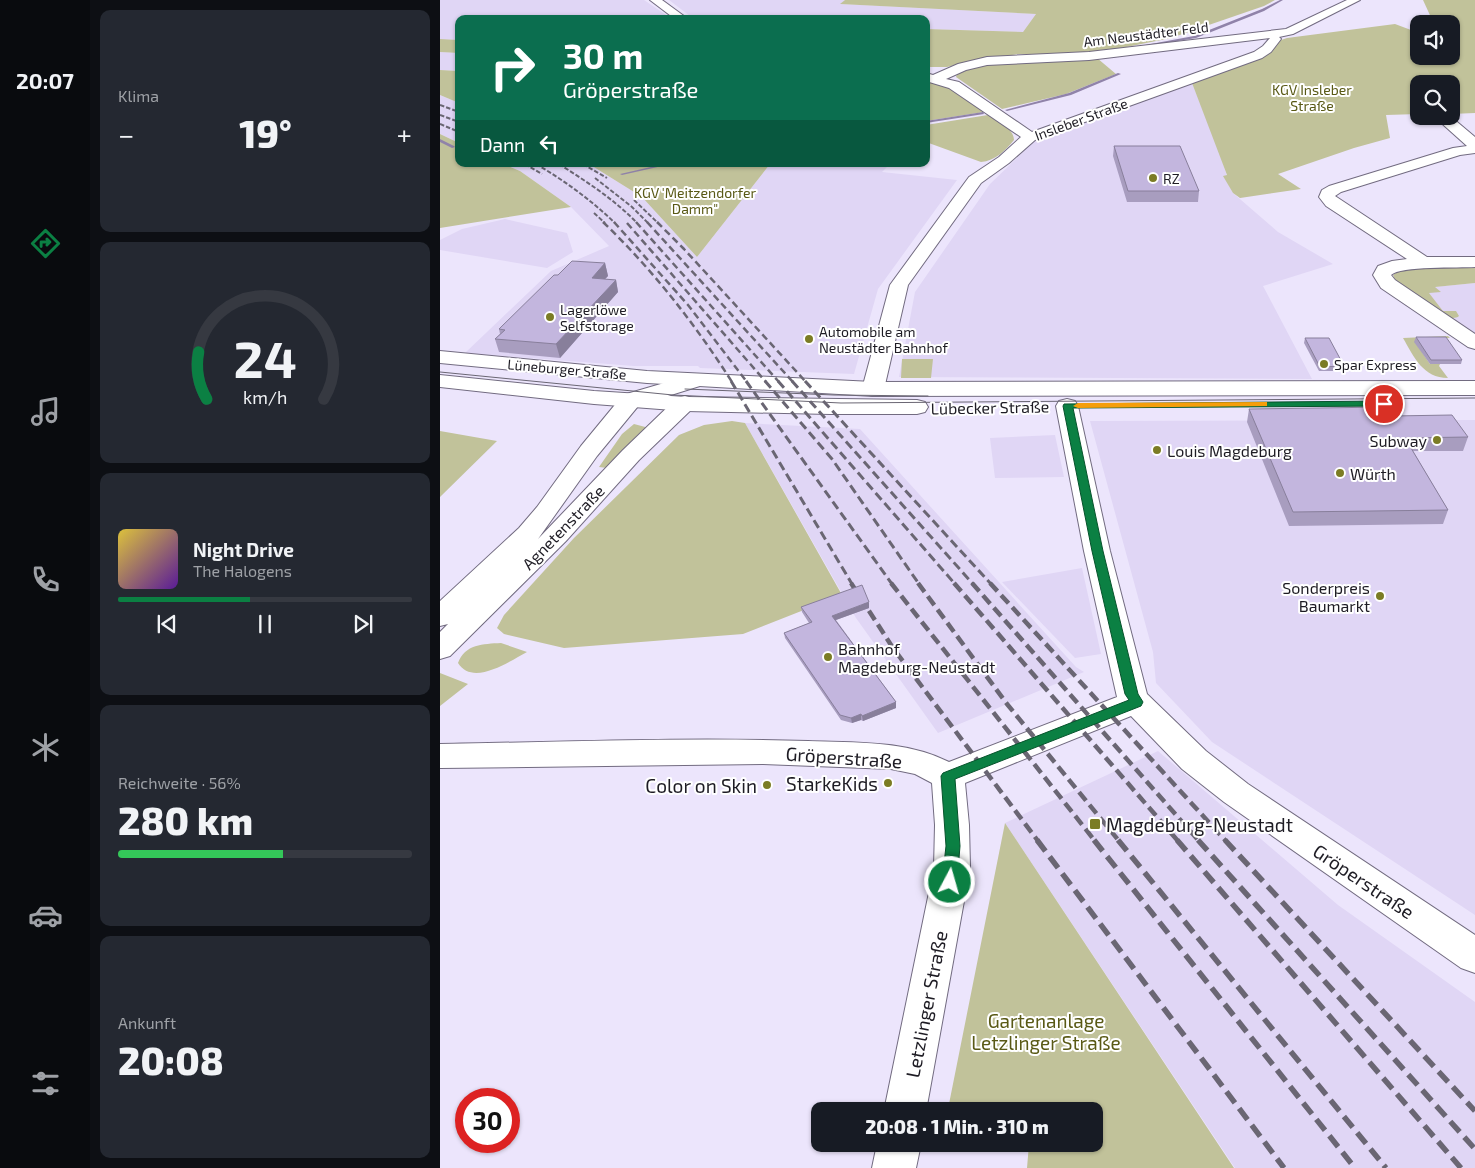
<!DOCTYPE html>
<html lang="de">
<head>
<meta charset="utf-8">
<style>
	:root { --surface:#171b24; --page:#242831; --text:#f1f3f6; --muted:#9ea1a6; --line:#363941; --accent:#0b8043 }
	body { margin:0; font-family:"Exo 2",sans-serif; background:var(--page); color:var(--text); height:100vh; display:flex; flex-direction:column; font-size:19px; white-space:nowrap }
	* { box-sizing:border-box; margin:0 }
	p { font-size:16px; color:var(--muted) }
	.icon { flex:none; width:28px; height:28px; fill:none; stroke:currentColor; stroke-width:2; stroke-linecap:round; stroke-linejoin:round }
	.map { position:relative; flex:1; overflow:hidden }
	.side { display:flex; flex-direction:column; gap:10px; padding:10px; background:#0d0f14; width:350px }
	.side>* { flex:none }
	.banner { position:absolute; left:15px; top:15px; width:475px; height:152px; border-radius:10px; box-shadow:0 1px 4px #0004; background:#0b6e4f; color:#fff; overflow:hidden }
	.fabs { position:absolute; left:970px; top:15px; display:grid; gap:10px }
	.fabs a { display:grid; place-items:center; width:50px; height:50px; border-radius:10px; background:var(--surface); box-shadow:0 1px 4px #0004; font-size:25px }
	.speed { position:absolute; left:15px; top:1088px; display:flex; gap:10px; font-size:25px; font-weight:700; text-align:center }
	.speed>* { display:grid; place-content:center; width:65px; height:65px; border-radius:50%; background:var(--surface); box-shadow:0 1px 4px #0004; line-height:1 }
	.speed .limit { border:8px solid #d22; background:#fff; color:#111 }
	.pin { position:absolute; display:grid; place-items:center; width:42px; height:42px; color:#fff; margin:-21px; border:2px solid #fff; border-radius:50%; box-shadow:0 1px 5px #0007 }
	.me { position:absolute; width:55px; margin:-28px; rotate:6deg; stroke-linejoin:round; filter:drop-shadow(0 0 4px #0008) }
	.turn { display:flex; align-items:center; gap:18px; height:105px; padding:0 25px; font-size:22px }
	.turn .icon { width:65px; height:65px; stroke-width:2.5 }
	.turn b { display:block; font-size:35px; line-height:42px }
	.then { display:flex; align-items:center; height:48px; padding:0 25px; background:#0003; gap:10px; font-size:19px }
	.big { font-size:38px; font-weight:800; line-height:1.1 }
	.side .widget { flex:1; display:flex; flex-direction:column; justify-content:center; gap:8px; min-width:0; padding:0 18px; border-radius:10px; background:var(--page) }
	.side .dial { align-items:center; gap:0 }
	.dial svg { height:130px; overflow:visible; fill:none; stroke:var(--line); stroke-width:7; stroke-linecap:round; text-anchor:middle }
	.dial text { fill:var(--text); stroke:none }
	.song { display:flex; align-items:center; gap:15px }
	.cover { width:60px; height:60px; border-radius:8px; background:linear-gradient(135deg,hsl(50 70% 55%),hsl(270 70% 35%)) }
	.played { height:5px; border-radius:2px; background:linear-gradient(90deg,var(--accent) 45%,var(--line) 45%) }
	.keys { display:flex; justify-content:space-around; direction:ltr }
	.heat { display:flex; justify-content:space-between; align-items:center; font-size:28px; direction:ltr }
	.charge { height:8px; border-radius:4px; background:linear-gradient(90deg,#34c759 56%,var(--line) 0) }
	.trip { position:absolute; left:371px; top:1102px; width:292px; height:50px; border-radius:10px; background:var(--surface); box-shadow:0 1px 4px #0004; font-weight:800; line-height:50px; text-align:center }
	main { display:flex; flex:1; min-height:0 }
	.menu { display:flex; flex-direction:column; width:90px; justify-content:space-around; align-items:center; background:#090b0e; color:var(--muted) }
	.menu .icon { width:35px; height:35px }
	.menu .on { color:var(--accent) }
	.menu b { font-size:22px; color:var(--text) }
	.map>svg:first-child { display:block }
	.built { fill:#e0d6f5 }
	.green { fill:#c1c29a }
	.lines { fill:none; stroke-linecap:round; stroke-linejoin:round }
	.stream { fill:#9083a9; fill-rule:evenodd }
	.minor-casing { stroke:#726b80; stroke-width:2 }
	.major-casing { stroke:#726b80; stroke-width:2 }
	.minor { fill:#fff; fill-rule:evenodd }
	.major { fill:#fff; fill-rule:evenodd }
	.tram { stroke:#6a6673; stroke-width:1 }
	.rail-far4 { stroke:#6a6673; stroke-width:2; stroke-dasharray:4.5 2; stroke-linecap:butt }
	.rail-far3 { stroke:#6a6673; stroke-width:2.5; stroke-dasharray:7 4; stroke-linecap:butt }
	.rail-far2 { stroke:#6a6673; stroke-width:3; stroke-dasharray:9 4.5; stroke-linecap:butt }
	.rail-far1 { stroke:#6a6673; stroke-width:4.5; stroke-dasharray:11 5.5; stroke-linecap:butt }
	.rail { stroke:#6a6673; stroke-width:5.5; stroke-dasharray:14 7; stroke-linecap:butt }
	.wall { fill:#a89dbf }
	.shaded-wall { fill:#887f9b }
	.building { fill:#c3b6de; stroke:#887f9b }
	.route { fill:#0b8043; stroke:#07532c }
	.slow { fill:#f59e0b }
	.poi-dot { fill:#7b7c24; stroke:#fff; stroke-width:2 }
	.labels { text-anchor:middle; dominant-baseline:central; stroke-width:4; stroke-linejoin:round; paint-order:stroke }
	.far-street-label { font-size:14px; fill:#1e1c24; stroke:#fff }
	.far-park-label { font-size:14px; fill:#595915; stroke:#fff }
	.far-poi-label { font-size:14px; fill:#1e1c24; stroke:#fff; text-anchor:start }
	.street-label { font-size:16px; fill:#1e1c24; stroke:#fff }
	.poi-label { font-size:16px; fill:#1e1c24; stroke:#fff; text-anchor:start }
	.near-street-label { font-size:19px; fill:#1e1c24; stroke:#fff }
	.near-poi-label { font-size:19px; fill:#1e1c24; stroke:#fff; text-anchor:end }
	.near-park-label { font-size:19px; fill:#595915; stroke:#fff }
</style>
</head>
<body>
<main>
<nav class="menu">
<b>20:07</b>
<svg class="icon on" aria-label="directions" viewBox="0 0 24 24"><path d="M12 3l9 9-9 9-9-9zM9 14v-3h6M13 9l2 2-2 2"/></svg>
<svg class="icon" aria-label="music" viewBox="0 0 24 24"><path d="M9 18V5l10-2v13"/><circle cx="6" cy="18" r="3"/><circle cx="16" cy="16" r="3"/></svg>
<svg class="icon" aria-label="phone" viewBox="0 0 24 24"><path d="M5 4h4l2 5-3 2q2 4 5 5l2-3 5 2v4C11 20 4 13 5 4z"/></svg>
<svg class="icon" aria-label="climate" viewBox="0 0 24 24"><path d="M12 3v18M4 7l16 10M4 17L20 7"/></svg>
<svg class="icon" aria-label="car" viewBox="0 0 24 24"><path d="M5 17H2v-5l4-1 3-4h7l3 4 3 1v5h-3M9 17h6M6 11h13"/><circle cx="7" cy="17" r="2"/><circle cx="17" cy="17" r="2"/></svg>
<svg class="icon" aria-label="filters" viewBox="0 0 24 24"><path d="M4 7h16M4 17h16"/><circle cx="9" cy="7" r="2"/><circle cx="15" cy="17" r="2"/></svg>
</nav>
<section class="side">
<div class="widget"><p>Klima</p>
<div class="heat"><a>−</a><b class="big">19°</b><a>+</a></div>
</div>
<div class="widget dial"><svg viewBox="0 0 100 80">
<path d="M14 69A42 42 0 1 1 86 69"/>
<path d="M14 69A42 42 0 0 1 9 40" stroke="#0b8043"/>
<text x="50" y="56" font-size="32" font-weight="700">24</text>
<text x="50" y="72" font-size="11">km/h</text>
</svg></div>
<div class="widget">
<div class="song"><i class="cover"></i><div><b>Night Drive</b><p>The Halogens</p></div></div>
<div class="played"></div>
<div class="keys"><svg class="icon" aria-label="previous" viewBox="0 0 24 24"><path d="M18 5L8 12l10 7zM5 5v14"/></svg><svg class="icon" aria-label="pause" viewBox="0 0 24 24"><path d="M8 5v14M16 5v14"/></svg><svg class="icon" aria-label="next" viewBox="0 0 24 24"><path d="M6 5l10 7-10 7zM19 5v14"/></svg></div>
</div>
<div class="widget"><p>Reichweite · 56%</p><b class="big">280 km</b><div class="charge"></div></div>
<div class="widget"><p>Ankunft</p><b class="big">20:08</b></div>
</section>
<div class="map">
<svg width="1035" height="1168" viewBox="0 0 1035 1168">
	<rect width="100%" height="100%" fill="#ece5fc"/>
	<path class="built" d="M0 0H204L232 19H19V40L0 39Z
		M229 0H405L401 4 596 14 583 32 486 29V19H254Z
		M0 52 19 53V71L0 70Z
		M752 83 778 148 787 176H784L793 193 838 232 893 264 823 286 872 379 459 377 475 292 550 184 600 136Z
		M0 95 19 103V143L0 134Z
		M63 164H149L202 197 257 257 330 164H450L442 172 517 180 438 289 414 374 260 368 258 366H194L25 353 111 271 169 246 131 207 80 171Z
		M65 219 127 233 133 252 107 268 0 250V240L22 229Z
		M1035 283V335L1009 318 988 293 994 287Z
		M1035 420V915L772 742 716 683 713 652 650 421Z
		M305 423 420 429 636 667 644 672 498 733 416 618Z
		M615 435 624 477 555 478 550 438Z
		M642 568 661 654 635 658 562 582Z
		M718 751 898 905 1035 1002V1168H795L565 823Z"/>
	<path class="green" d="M405 0H835L824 6 731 38 647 55 580 54 539 59 507 67H486V29L583 32 596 14 400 4Z
		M983 0H1035V113L1011 114V84H979V114L946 115 950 138 914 148 838 174 861 189 800 198 793 193 783 176 787 175 752 83 827 55 841 40 847 38 955 24 979 33V56H1011V24H994Z
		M0 39 19 40V53L0 52Z
		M657 58 676 74 626 94 562 109 516 77 517 74 541 65Z
		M0 70 19 71V103L0 95Z
		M486 80 510 88 544 112 486 121Z
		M548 115C557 121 574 128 574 140 566 150 555 161 541 162L486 142V125Z
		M0 134 19 143V164H63L80 171 131 207 0 228Z
		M149 164H330L257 257 202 197Z
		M1035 265V283L995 287 1001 292 989 293 1003 311H1016L1019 316C1006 327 966 289 955 280L953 275 961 269Z
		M1008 336 1010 338H987L975 342 990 364H1000L999 366 1008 378C983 378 974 357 963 338Z
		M462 359H493L491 378H461Z
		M292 421 305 423 402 595 303 634 124 648 64 634 57 628 64 615 134 538 239 435 264 425Z
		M194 424 209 428 167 468 159 467 182 434Z
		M0 431 57 441 0 497Z
		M61 643 87 652C70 661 33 687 18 663 25 644 43 644 61 643Z
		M0 673 28 684 0 706Z
		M565 823 794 1168H587L589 1144H655V1111H554L509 1104Z"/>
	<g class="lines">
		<path class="stream" d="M840 0H843L824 11 756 38 702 47 700 46 754 36 822 9Z
			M678 73 681 74 631 95 567 111 565 110 629 93Z
			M543 112 544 114 486 123V121Z
			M0 139 14 146 15 147 12 148 0 142Z
			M224 164H231L182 175 180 174Z"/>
		<defs>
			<path id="minor" d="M210 0H222L248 19H235Z
				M907 0H920L853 34 839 37 841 39 831 52 822 58 595 140 569 163 541 183 468 285 444 389 441 394 433 396 425 394 422 389 450 285 529 177 559 157 581 137 509 88 486 81V73L493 75 518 64 547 57 649 52 846 29ZM830 38 823 46 814 52 592 132 519 82 506 79 526 70 547 65 649 60Z
				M997 116H1010L1035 137V153L1020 155 901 192 895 196 987 257H1035V267C1019 268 960 266 951 275L955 280 1035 334V349L1028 347 941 288 933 275 938 266 952 261 967 259 886 206 879 197 882 190 889 186 1013 148 1027 146 998 120Z
				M255 374 263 375 266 380 263 385 199 405 157 456 98 539 183 450 237 398 245 396 253 398 256 403 253 408 199 460 126 541 10 656 0 659V632L8 624 0 626V601L79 528 97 507 141 446 183 395Z
				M627 399 635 401 638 406 670 551 707 694 766 751 808 784 1035 935V973L1021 968 784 802 742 769 691 716 525 783 529 825 530 868 486 1111H444L494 868 495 825 492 783 475 774 451 769 323 764 0 768V744C122 742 246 737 368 741 416 743 465 740 509 762L677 697 644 551 616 406 619 401Z
				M437 1144H481L476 1168H432Z"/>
			<path id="major" d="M0 351 207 371 433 382 1035 381V395L433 396 207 383 0 363Z
				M0 375 154 391 246 397 477 400 485 402 488 407 485 412 477 414H390L246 411 154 404 0 387Z"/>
		</defs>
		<use href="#minor" class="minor-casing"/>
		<use href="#major" class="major-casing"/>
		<use href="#minor" class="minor"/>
		<use href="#major" class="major"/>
		<path class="tram" d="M0 372 233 395 401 403 1035 398
			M245 389 394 395 488 396"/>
		<path class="rail-far4" d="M0 105 19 112
			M0 115 19 122
			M0 124 19 132
			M85 164 102 174
			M96 164C125 181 151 200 175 223
			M119 164C147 182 174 199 197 223
			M143 164 167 178
			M155 178 192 207 208 223
			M194 200 218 223
			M154 213 165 223"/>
		<path class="rail-far3" d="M163 222C213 270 255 324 292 382
			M174 222 248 305 307 382
			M196 222 339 382
			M207 222 353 382
			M217 222 244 249 366 382
			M187 223 326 382"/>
		<path class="rail-far2" d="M291 381 412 584
			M306 381 452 584
			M325 381 392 459 479 584
			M338 381 515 584
			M352 381 533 584
			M365 381 551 584"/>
		<path class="rail-far1" d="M411 583 453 648 598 841
			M451 583 655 841
			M478 583 567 704 679 841
			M514 583 738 841
			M532 583 759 841
			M550 583 786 841"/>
		<path class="rail" d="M597 840 844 1168
			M654 840 915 1168
			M678 840 946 1168
			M737 840 1021 1168
			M758 840 1035 1149
			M785 840 1035 1111"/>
	</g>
	<path class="wall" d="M674 146 759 191 758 202H687L673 156Z
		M165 263 168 276 165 279 176 280 178 292 120 358 59 352 55 339 60 334 59 329 118 275Z
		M976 337 1022 360 1021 364H990L974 342Z
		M865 338 904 366 903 371H879L864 343Z
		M809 409 1028 437 1023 451H973L1008 510 1003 524 849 526 807 422Z
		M361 607 429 608 396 620 456 702V708L423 721 421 720 412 723 401 720 345 638 344 633 369 623 362 612Z"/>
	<path class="shaded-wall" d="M165 263 168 276 154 290 152 278Z
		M176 280 178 292 120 358 116 344Z
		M429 602V608L393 621 392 616Z
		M456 702V708L423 721 422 716Z
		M421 714V720L412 723 411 718Z"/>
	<path class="building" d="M674 146H740L759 191H688Z
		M132 261 165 263 152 278 176 280 116 344 55 339 65 330 59 329 114 275H118Z
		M976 337H1006L1022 360H991Z
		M865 338H889L904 366 880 367Z
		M946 407 952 416 1012 415 1028 437 965 438 1008 510 853 512 809 409Z
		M422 585 429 602 392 616 456 702 422 716 421 714 411 718 400 715 344 633 372 622 361 607Z"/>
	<path class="route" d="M944 401 949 404 948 406 633 408 663 551 698 694 703 702 701 706 515 779 520 846 517 882 515 886 510 888 504 886 502 882 506 846 501 776 503 773 689 700 685 694 652 551 623 406 624 404Z"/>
	<path class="slow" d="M824 402H827V406L638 408 633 406 638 403Z"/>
	<g class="poi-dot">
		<circle cx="713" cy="178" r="5"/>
		<circle cx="110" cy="317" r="5"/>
		<circle cx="369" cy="339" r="5"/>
		<circle cx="884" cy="364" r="5"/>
		<circle cx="997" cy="440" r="5"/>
		<circle cx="717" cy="450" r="5"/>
		<circle cx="900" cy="473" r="5"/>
		<circle cx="940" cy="596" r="5"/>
		<circle cx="388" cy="657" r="5"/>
		<circle cx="448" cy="783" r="5"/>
		<circle cx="327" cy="785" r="5"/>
		<rect x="649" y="818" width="12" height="12" rx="2.5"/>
	</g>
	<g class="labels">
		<g class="far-street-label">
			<text transform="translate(706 34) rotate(-7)">Am Neustädter Feld</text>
			<text transform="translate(641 119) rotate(-20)">Insleber Straße</text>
			<text transform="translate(127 369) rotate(5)">Lüneburger Straße</text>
		</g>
		<g class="far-park-label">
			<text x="872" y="89">KGV Insleber<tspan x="872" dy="16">Straße</tspan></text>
			<text x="255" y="192">KGV 'Meitzendorfer<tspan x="255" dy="16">Damm"</tspan></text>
		</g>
		<g class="far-poi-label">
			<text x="723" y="178">RZ</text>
			<text x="120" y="309">Lagerlöwe<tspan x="120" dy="16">Selfstorage</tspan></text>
			<text x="379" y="331">Automobile am<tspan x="379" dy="16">Neustädter Bahnhof</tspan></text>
			<text x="894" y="364">Spar Express</text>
		</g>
		<g class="street-label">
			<text transform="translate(550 407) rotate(-1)">Lübecker Straße</text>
			<text transform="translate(123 527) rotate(-46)">Agnetenstraße</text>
		</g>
		<g class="poi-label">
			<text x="987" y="440" text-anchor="end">Subway</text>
			<text x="727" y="450">Louis Magdeburg</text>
			<text x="910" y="473">Würth</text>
			<text x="930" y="587" text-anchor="end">Sonderpreis<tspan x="930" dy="18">Baumarkt</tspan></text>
			<text x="398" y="648">Bahnhof<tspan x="398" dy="18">Magdeburg-Neustadt</tspan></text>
		</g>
		<g class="near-street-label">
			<text transform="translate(404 757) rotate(4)">Gröperstraße</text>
			<text transform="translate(924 881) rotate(34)">Gröperstraße</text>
			<text transform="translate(486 1004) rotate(-79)">Letzlinger Straße</text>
		</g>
		<g class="near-poi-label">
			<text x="438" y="783">StarkeKids</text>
			<text x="317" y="785">Color on Skin</text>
			<text x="666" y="824" text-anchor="start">Magdeburg-Neustadt</text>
		</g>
		<g class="near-park-label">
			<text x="606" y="1020">Gartenanlage<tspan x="606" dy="22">Letzlinger Straße</tspan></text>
		</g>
	</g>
</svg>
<div class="fabs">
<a><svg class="icon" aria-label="sound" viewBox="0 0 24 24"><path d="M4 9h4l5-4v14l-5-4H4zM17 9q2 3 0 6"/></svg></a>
<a><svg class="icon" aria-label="search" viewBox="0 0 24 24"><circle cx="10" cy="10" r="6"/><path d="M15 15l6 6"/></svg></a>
</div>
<div class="speed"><div class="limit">30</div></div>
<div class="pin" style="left:944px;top:404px;background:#d93025"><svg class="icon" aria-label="arrive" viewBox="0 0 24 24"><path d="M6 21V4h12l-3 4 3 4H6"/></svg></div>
<svg class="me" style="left:510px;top:882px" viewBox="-20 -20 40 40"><circle r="17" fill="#0b8043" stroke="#fff" stroke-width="3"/><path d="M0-11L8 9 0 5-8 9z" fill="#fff"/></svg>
<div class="trip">20:08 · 1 Min. · 310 m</div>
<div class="banner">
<div class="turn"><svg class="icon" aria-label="right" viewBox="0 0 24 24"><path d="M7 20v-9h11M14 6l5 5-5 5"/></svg><div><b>30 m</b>Gröperstraße</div></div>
<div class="then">Dann<svg class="icon" aria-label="left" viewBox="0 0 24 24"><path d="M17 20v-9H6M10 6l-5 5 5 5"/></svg></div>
</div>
</div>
</main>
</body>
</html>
